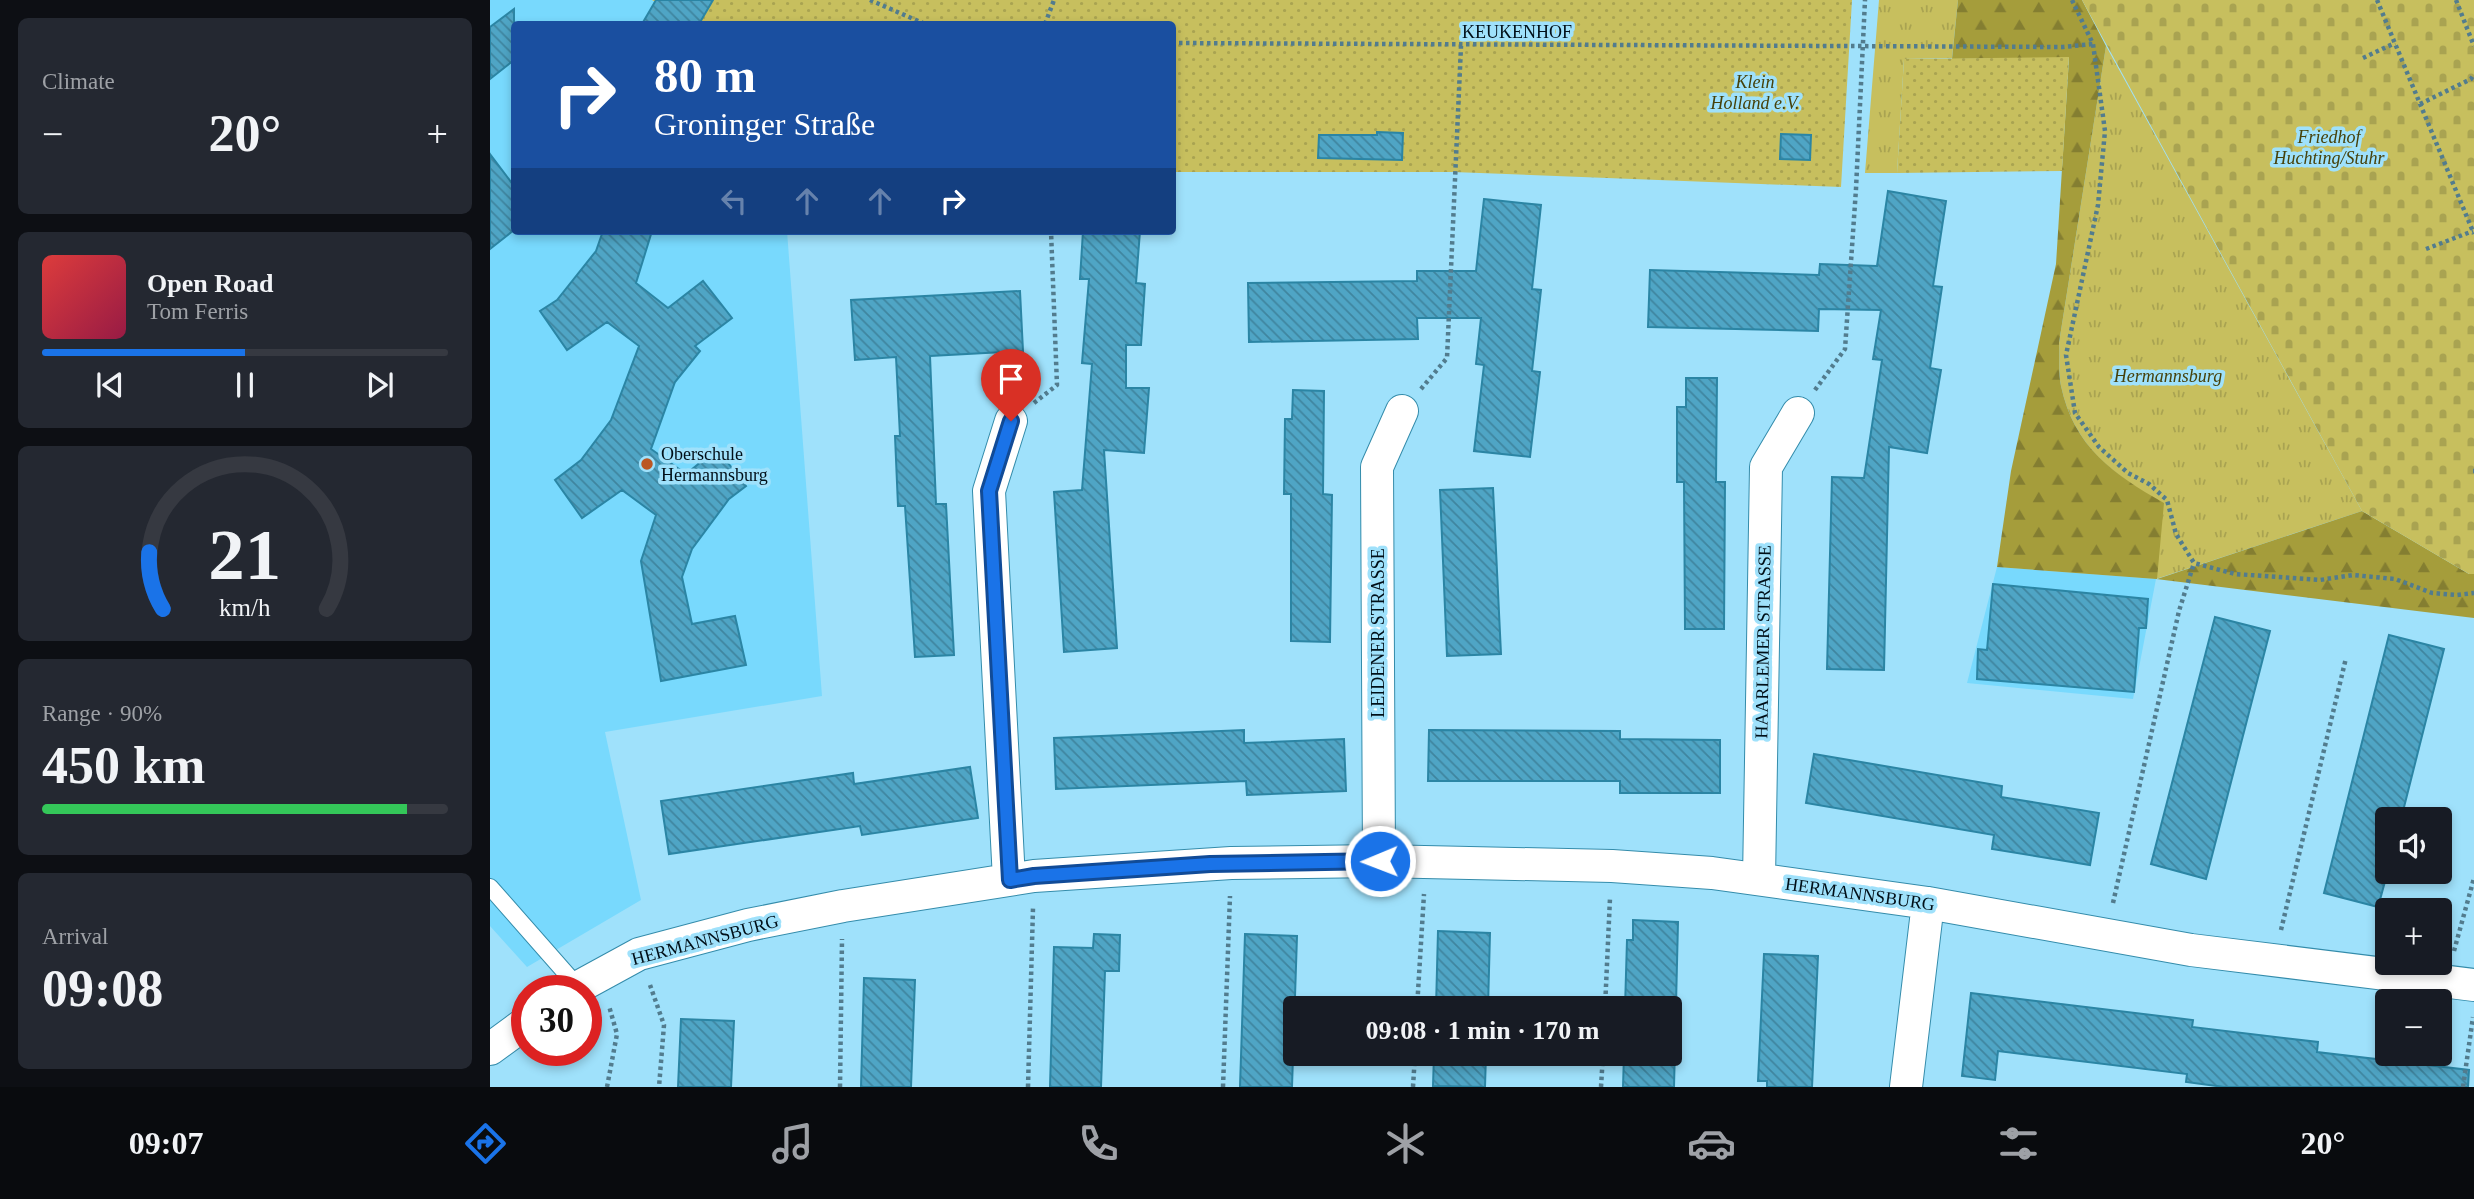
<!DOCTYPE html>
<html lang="en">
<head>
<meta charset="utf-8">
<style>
	:root { --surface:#171b24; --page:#242831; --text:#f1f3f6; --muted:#9ea1a6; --line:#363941; --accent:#1a73e8 }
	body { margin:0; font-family:Georgia,serif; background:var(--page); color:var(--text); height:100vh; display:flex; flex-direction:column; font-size:26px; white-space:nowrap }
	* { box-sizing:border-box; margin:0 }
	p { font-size:23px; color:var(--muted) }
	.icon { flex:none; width:38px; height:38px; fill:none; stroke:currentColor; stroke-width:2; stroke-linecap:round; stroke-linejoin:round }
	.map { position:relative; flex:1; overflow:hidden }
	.sheet { display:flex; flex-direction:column; gap:18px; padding:18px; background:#0d0f14; width:490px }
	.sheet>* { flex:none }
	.hud { position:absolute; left:21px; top:21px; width:665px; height:214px; border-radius:7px; box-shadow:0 4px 10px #0003; background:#1a4fa0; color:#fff; overflow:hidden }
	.fabs { position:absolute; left:1885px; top:807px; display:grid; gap:14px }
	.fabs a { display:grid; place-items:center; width:77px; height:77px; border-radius:7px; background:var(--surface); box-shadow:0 4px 10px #0003; font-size:35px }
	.speed { position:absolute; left:21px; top:975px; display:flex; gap:14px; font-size:35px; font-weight:700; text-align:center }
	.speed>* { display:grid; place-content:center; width:91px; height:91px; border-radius:50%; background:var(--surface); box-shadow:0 4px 10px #0003; line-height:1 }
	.speed .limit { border:10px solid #d22; background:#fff; color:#111 }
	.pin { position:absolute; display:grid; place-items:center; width:60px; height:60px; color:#fff; margin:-72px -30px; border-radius:50% 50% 50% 0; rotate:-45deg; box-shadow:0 0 7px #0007 }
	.pin .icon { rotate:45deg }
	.me { position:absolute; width:77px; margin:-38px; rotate:269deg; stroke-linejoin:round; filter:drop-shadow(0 0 5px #0008) }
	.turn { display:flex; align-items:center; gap:24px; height:147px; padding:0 28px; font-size:32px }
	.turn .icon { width:91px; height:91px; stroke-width:2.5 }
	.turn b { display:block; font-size:49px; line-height:60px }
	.lanes { display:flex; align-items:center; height:66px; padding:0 28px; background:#0003; justify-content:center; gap:35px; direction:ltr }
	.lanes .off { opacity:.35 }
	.big { font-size:52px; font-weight:600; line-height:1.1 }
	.sheet .card { flex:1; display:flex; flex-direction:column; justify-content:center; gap:10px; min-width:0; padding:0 24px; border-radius:10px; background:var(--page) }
	.sheet .dial { align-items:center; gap:0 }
	.dial svg { height:182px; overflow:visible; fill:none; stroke:var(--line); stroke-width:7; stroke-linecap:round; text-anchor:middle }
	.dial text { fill:var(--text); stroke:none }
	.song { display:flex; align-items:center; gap:21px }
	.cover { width:84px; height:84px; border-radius:10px; background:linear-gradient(135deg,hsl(0 70% 55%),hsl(340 70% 35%)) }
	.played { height:7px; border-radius:4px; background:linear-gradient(90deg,var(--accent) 50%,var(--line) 50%) }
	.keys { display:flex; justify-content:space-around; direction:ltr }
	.heat { display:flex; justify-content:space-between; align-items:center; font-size:38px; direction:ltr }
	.charge { height:10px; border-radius:5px; background:linear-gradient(90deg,#34c759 90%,var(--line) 0) }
	.trip { position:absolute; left:793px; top:996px; width:399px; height:70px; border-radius:7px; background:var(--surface); box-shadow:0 4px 10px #0003; font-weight:600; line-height:70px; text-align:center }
	.dock { display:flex; height:112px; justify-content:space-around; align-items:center; background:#090b0e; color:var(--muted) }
	.dock .icon { width:49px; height:49px }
	.dock .current { color:var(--accent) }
	.dock b { font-size:32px; color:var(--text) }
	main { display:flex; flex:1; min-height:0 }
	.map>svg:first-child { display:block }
	.built { fill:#78d9fd }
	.grass { fill:url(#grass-tufts) }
	.forest { fill:url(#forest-firs) }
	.cemetery { fill:url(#cemetery-stones) }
	.garden { fill:url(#garden-dots) }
	.building { fill:url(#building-back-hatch); stroke:#2b85a4; stroke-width:2 }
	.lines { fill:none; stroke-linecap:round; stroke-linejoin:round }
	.service-casing { stroke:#348cab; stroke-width:18 }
	.minor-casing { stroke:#348cab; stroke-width:34 }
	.path { stroke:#527c8e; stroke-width:4.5; stroke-dasharray:3.5 3.5; stroke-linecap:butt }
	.service { stroke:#fff; stroke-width:16 }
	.minor { stroke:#fff; stroke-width:32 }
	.route-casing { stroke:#114b97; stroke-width:18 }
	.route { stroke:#1a73e8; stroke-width:12 }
	.poi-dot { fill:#bb5723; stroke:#9fe1fb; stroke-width:2.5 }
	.labels { text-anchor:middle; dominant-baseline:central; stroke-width:7; stroke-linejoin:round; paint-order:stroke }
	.street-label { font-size:18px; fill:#000f18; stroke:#9fe1fb }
	.park-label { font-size:18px; font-style:italic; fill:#46420c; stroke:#9fe1fb }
	.poi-label { font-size:18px; fill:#000f18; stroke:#9fe1fb; text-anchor:start }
</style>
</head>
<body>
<main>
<section class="sheet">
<div class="card"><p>Climate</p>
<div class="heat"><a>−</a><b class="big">20°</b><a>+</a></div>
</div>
<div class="card">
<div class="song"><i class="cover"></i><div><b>Open Road</b><p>Tom Ferris</p></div></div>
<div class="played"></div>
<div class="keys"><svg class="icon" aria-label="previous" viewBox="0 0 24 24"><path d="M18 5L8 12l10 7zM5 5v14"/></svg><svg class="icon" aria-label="pause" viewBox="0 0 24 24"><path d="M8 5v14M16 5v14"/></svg><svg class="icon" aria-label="next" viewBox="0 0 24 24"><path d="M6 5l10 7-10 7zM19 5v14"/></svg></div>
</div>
<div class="card dial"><svg viewBox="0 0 100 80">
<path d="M14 69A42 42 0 1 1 86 69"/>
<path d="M14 69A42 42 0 0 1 8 44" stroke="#1a73e8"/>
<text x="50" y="56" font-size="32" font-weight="700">21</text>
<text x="50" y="72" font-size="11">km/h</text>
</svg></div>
<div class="card"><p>Range · 90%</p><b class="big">450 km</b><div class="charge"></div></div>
<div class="card"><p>Arrival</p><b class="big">09:08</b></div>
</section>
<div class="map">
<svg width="1984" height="1087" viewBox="0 0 1984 1087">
	<defs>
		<pattern id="grass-tufts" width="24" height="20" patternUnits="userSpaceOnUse" patternTransform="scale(1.75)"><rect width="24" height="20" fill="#c7bf5e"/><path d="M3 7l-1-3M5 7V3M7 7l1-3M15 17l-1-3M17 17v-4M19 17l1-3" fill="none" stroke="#a9a351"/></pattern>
		<pattern id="forest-firs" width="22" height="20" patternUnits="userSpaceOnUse" patternTransform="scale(1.75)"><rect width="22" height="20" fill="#a59d3b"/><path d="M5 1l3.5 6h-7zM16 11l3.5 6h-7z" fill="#847e31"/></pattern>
		<pattern id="cemetery-stones" width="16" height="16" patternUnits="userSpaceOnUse" patternTransform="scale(1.75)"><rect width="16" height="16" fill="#c7bf5e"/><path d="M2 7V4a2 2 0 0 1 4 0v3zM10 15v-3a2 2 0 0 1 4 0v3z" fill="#a9a351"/></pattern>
		<pattern id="garden-dots" width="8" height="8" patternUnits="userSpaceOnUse" patternTransform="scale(1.75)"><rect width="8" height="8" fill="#c7bf5e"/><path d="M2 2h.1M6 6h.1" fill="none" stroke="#a9a351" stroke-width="1.8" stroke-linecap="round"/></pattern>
		<pattern id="building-back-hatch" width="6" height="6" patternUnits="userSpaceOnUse" patternTransform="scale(1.75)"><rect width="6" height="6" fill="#4fa5c5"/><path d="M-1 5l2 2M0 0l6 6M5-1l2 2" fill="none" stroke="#3f859f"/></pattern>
	</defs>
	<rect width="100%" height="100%" fill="#9fe1fb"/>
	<path class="built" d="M0 0H162L199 24H24V231H297L332 696 115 732 151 900 37 967 0 926Z
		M1507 567 1666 579 1643 699 1477 683Z"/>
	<path class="grass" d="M1389 0H1468L1462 58 1414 59 1407 173H1375Z
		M1616 46 1872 511 1666 579 1673 504C1623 474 1584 447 1571 386 1568 373 1570 357 1569 343Z"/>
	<path class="forest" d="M1468 0H1592L1616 46 1569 343C1570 357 1568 373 1571 386 1584 447 1623 474 1674 503L1667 579 1872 511 1979 574H1984V618L1666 579 1507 567 1521 471 1566 264 1579 58 1462 59Z"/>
	<path class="cemetery" d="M1592 0H1984V574H1979L1872 511Z"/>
	<path class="garden" d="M162 0H1362L1351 187 963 172H683L682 24H199Z
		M1579 57 1572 171 1407 173 1414 59Z"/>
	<path class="building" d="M166 0H223L209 24H152Z
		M24 9V60L0 79V27Z
		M887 132 913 133 912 160 828 158 829 135H887Z
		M1291 134 1321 135 1320 160 1290 159Z
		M0 154 24 186V230L0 249Z
		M1398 191 1456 201 1443 286 1452 287 1440 368 1451 370 1437 453 1399 447 1394 670 1337 669 1342 477 1374 478 1392 360 1383 359 1391 310 1329 309 1328 331 1158 327 1160 270 1329 275 1330 264 1387 266Z
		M994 199 1051 205 1042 289 1051 290 1042 371 1050 372 1040 457 984 451 994 365 986 364 991 318H927L928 339 759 342 758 283 927 281V271H986Z
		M113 231H162L146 283 178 308 213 281 242 318 205 346 210 351 185 382 161 449 196 474 227 449 256 486 239 499 202 549 192 577 202 624 245 616 256 665 171 681 151 561 166 515 132 490 92 518 65 480 91 460 121 420 149 346 117 322 77 350 50 311 67 300 106 251Z
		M593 231H650L646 283 655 284 651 345H636V388H659L654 453 614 450 627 648 574 652 564 492 592 490 602 364 592 363 599 279H590Z
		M530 291 533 351 440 356 446 504H456L464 655 425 657 415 506H408L405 436H410L406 357 365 360 361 300Z
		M1196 378H1227L1226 482H1235L1234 629H1195L1194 482H1187V407H1196Z
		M803 390 834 391 833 494 842 495 840 642 801 641V494H794L795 419H802Z
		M1003 488 1011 654 957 656 950 490Z
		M1503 584 1658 599 1656 628H1649L1644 692 1487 679 1488 649 1497 650Z
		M1725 617 1780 631 1716 879 1661 864Z
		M1899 635 1954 649 1911 819H1897V874L1888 907 1834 893Z
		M754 730V743L854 739 856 791 757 795 756 781 566 789 564 738Z
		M939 730 1130 731V739L1230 740V793H1130V781H938Z
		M1324 754 1512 786 1511 797 1609 813 1600 865 1502 849 1504 835 1316 803Z
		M480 767 488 818 372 835 370 826 179 854 171 801 363 773 364 784Z
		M1143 920 1188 922 1184 1087H1133L1134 1054H1180V1008H1135L1137 940H1143Z
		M948 931 1000 933 998 1008H946Z
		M604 934 630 935 629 971H615L611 1087H560L564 947 603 948Z
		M755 934 807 936 802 1087H750Z
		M1274 954 1328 956 1322 1087H1277V1081H1268Z
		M374 978 425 980 421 1087H371Z
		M1481 993 1703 1020 1702 1027 1828 1042 1827 1052 1979 1070 1978 1087H1734L1696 1082 1697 1074 1508 1051 1505 1080 1472 1076Z
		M191 1019 244 1021 241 1087H188Z
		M944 1054H996L995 1087 943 1086Z"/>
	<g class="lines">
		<defs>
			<path id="service" d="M0 887 88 987"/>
			<path id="minor" d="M889 861 887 467 912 411
				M1269 879 1276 467 1308 413
				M519 880 499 491 521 421
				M83 990 149 954 258 925 353 906 544 876 741 863 889 861 1122 866 1222 873 1438 903 1701 950 1984 985
				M0 1049 37 1022
				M1416 1087 1438 903"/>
		</defs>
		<use href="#service" class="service-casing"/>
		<use href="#minor" class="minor-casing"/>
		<path class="path" d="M380 0 435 24
			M1582 0 1603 44 1615 131 1608 205 1576 355 1585 413 1609 447 1638 473 1659 484 1677 500 1686 534 1704 563 1745 574 1830 580 1863 575 1905 579 1942 593 1967 595 1984 593
			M1887 0 1984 234
			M1966 0 1984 46
			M555 24 564 0
			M682 43 1573 47 1603 44
			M1873 58 1905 43
			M1930 104 1981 79 1984 74
			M1936 249 1983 231
			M931 389 957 358 971 46
			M1325 390 1355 349 1366 189 1375 0
			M544 403 567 385 561 231
			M1983 471H1984
			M1623 903 1689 611 1704 563
			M1791 930 1856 658
			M1964 951 1984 878
			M160 985 174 1025 169 1087
			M927 1008 934 894
			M1115 1008 1120 898
			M117 1087 127 1034 119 1006
			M350 1087 352 939
			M538 1087 543 908
			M733 1087 740 896
			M923 1087 925 1054
			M1111 1087 1113 1054
			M1973 1087 1983 1017"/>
		<use href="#service" class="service"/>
		<use href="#minor" class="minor"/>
	</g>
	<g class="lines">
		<defs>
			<path id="route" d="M521 421 499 491 520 880 544 876 720 864 890 861"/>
		</defs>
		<use href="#route" class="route-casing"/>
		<use href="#route" class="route"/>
	</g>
	<circle class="poi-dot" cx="157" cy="464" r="7"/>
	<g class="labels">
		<g class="street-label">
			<text x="1027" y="32">KEUKENHOF</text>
			<text transform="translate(888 633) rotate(-90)">LEIDENER STRASSE</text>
			<text transform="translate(1273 642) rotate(-89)">HAARLEMER STRASSE</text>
			<text transform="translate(1370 894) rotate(8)">HERMANNSBURG</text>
			<text transform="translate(215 940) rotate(-15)">HERMANNSBURG</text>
		</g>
		<g class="park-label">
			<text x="1265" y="82">Klein<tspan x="1265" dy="21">Holland e.V.</tspan></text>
			<text x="1839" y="137">Friedhof<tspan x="1839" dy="21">Huchting/Stuhr</tspan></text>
			<text x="1678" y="376">Hermannsburg</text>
		</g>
		<g class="poi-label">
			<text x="171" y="454">Oberschule<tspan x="171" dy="21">Hermannsburg</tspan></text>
		</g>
	</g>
</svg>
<div class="fabs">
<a><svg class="icon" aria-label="sound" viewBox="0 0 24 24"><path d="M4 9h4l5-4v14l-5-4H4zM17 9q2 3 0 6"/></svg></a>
<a>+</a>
<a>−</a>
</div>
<div class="speed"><div class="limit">30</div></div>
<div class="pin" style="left:521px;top:421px;background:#d93025"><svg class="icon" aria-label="arrive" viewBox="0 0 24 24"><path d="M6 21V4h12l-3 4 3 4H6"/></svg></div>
<svg class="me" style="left:890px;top:861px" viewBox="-20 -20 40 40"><circle r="17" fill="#1a73e8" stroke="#fff" stroke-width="3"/><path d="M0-11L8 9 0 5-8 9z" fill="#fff"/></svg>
<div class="trip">09:08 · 1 min · 170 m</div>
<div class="hud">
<div class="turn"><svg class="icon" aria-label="right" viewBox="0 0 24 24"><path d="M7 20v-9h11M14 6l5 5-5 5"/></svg><div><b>80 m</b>Groninger Straße</div></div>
<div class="lanes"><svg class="icon off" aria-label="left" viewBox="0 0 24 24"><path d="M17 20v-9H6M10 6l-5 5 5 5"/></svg><svg class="icon off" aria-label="ahead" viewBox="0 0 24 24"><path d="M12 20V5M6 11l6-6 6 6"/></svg><svg class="icon off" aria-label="ahead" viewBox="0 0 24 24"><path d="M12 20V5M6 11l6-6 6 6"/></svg><svg class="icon" aria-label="right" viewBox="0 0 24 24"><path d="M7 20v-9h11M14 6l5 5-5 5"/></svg></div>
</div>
</div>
</main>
<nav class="dock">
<b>09:07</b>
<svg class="icon current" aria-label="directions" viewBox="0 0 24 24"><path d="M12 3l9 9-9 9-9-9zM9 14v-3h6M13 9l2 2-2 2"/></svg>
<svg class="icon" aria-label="music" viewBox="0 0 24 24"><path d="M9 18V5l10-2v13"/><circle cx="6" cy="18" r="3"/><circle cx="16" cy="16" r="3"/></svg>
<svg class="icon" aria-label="phone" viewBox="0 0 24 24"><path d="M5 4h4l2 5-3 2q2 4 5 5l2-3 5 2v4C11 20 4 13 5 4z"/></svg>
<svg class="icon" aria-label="climate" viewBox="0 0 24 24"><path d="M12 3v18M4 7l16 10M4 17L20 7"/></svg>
<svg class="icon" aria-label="car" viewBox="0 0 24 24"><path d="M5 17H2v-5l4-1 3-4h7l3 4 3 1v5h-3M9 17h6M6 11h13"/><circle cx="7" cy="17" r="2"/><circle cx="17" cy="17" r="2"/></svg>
<svg class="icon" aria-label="filters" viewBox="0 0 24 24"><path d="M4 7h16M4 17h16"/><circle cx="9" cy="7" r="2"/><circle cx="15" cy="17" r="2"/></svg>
<b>20°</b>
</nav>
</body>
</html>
